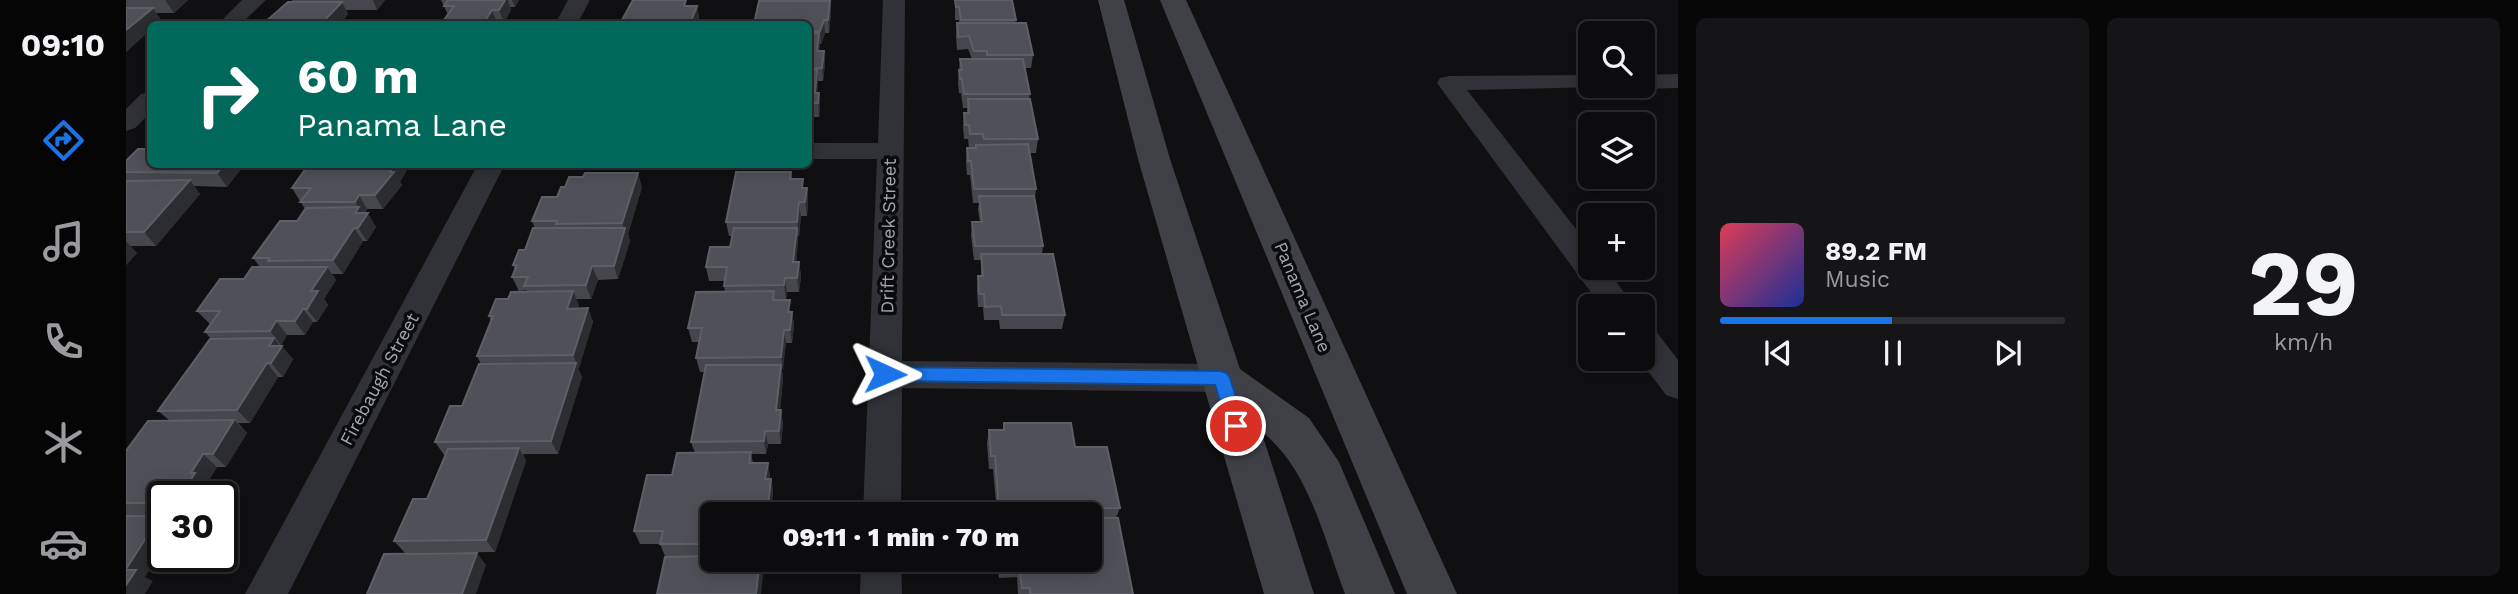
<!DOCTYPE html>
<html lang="en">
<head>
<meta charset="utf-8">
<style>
	:root { --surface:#0c0c0e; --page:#151517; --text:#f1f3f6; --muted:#9a9b9e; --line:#2c2c2e; --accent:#1a73e8 }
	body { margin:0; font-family:"Work Sans",sans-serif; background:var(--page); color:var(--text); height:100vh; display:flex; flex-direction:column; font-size:26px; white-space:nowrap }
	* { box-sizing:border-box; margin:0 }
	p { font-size:23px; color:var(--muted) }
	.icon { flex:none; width:38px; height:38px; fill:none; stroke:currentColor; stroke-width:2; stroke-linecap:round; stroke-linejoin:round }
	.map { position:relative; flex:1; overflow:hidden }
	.drawer { display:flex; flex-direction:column; gap:18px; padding:18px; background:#070708; width:840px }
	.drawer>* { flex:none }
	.guide { position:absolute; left:21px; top:21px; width:665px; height:147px; border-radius:10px; box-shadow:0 4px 18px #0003,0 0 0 2px var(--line); background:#00695c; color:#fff; overflow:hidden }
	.buttons { position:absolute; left:1452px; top:21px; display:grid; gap:14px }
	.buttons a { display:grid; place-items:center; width:77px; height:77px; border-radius:10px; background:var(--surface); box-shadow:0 4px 18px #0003,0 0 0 2px var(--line); font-size:35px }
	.speed { position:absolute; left:21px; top:481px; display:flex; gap:14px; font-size:35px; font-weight:700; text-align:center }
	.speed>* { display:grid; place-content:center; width:91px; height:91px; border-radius:50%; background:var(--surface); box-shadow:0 4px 18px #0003,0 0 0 2px var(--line); line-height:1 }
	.speed .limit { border:4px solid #111; border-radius:10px; background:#fff; color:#111 }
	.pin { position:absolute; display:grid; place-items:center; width:60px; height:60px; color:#fff; margin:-30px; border:4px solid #fff; border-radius:50%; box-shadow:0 2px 7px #0007 }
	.me { position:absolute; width:77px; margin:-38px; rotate:91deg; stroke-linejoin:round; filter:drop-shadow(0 0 5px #0008) }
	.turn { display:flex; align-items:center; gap:24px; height:147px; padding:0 35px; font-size:32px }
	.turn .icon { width:91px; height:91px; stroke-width:2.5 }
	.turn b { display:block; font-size:49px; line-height:60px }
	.drawer .card { flex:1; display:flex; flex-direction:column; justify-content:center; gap:10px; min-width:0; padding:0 24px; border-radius:10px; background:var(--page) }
	.drawer .dial { align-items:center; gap:0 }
	.dial b { font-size:91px; line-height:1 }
	.song { display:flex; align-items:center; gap:21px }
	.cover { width:84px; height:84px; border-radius:10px; background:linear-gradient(135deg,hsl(350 70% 55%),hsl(230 70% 35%)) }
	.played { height:7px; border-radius:4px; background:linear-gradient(90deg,var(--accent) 50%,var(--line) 50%) }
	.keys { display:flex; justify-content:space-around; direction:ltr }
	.drawer .tiles { flex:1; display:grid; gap:18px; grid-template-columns:repeat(2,1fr) }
	.trip { position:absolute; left:574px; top:502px; width:402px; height:70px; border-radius:10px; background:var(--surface); box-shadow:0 4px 18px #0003,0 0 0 2px var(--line); font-weight:800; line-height:70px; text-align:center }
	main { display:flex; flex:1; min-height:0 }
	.dock { display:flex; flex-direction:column; width:126px; justify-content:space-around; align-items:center; background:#050506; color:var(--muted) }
	.dock .icon { width:49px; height:49px }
	.dock .current { color:var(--accent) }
	.dock b { font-size:32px; color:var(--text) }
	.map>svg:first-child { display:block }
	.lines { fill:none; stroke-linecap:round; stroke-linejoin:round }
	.minor { fill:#313237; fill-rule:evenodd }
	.secondary { fill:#3f4147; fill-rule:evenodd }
	.wall { fill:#46474d }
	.shaded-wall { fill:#2c2d31 }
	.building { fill:#505158; stroke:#5c5f66; stroke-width:2 }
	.route { fill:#1a73e8; stroke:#114b97; stroke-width:2 }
	.labels { text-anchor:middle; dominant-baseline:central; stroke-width:7; stroke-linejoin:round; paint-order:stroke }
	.street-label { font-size:18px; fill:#a1a6b3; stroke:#0b0b0d }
</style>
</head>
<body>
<main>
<nav class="dock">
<b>09:10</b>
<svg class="icon current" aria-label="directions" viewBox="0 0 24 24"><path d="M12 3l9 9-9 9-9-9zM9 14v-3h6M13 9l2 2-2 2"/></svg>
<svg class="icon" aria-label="music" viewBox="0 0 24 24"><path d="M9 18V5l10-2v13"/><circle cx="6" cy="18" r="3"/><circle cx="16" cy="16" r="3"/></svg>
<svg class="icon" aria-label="phone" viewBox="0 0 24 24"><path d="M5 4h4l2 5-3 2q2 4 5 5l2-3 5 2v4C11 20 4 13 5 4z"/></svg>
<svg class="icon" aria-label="climate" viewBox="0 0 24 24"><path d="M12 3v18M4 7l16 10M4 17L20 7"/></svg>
<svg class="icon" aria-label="car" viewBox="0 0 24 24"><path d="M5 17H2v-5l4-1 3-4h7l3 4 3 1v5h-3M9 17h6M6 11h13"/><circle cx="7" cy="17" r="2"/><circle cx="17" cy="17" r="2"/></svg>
</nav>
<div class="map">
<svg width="1552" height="594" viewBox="0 0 1552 594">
	<rect width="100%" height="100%" fill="#101012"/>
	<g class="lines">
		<path class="minor" d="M116 0H140L115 24H92Z
			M442 0H464L451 24H429Z
			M757 0H779L776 361 1095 364 1107 368 1112 378 1107 388 1095 392 776 388 775 514H737L751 159H682V143H752Z
			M1552 74V88L1517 89 1508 86H1517V75Z
			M1465 75V86L1474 87 1341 90 1465 248V268H1480L1508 306H1475L1311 83 1314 78 1323 76Z
			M24 92V113L9 128 0 131V109L15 94Z
			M352 164H379L162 594H119Z
			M1517 326 1529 330 1552 360V399L1540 395 1513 359H1517Z
			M735 560H775L776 594H734Z"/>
		<path class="secondary" d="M972 0H998L1044 159 1114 369 1183 418 1213 462 1269 594H1219C1198 539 1183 468 1135 431L1188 594H1138L1012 159Z
			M1034 0H1060L1331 594H1281Z"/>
	</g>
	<path class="wall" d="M0 0H62L48 13H30L35 20 24 24V30L0 52Z
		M166 0H259L251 10H220L222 14 214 24H137L167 2Z
		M315 0H393L389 7H384L385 10 378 23H371L322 15Z
		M641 0H704L705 13 703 33H699L695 44H693V51H698L699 64 697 81H692L691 93H693L694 107 693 117H684L683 122 682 24Z
		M829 0 890 20 889 23 907 55 905 68H899L904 94 903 99 912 139 910 153H903L910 189 909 198 917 246 916 254 939 315 936 329H874L873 320H858L857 307H852L851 290 852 276H855V260H848L845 236 846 222H854L852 210 853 203H847L844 175H841L840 162 841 148H843L842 139H838L837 127 838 113H841V108H837L835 93H833L832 83 834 59H846L842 49 831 50 830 36 831 23H833V20H829Z
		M562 6H571L573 18 571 24H497L496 20Z
		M0 161 24 164H130L126 169H115L101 187 68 186 74 194 30 246H4L11 253 0 265Z
		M183 164H280L282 168 274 182 276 185 257 209H241L239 213 250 227 241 241H237L217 274H206L210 280 198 299 202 305 191 322H187L179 335H161L155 345H153L167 359 157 377H152L124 423H112L121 433 100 467H91L81 483 84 485 76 497H37V515L0 516V451L43 420 32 411 85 339 79 332 84 324 71 311 134 267 127 258 171 221 179 209 166 188Z
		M665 172 666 179 678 188H681L682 202 681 216H675L673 236H672V242L670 262H673L675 276 673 292H661L660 299H649V300L666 312 668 325 666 343H660L656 371 657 378 654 410 657 423 655 444H642L640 454H625L627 463H642L644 479H645L647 491 645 514H586V556H539L534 544H514L508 531 546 475 569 453 565 442 579 372H574L570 358 573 342H566L562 328 599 292 598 286V281H583L580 267 604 247 606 236H603L600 222Z
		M516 187 502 234 504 241 492 279 472 280 465 299H450L453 305 451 309 462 308 467 322 452 369 456 377 432 454H397L400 461 369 552 279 553 268 541 301 499 319 455H318L309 442 336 406 355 364 351 356 365 321 363 316 382 299 401 292V290L393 291 386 277 389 270 387 265 399 250 409 228 406 221 431 197Z
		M878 423 949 447 994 508 990 518 1007 594H892L891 577 873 578 871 560H964V514H871L867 469H863L861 443 863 430H877Z"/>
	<path class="shaded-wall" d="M39 0H62L48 13Z
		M247 0H259L251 10Z
		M379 0H382L385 10 378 23 373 10Z
		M386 0H393L389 7Z
		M704 1 705 13 703 33 702 20Z
		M216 2 222 14 214 24H195Z
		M571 6 573 18 571 24H566L565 21Z
		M27 8 35 20 31 24H24V30L0 52V30Z
		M366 10 371 23 370 24H357Z
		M698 20 699 33 695 44 694 31Z
		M693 33 694 46 692 64 691 51Z
		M698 51 699 64 697 81 696 68Z
		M691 70 692 84 690 103 689 93Z
		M693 93 694 107 693 117 692 103Z
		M98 164H112L115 169 101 187 91 173Z
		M123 164H130L126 169Z
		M268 164H280L282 168 274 182 276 185 257 209 249 195Z
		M512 173 516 187 502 234 504 241 492 279 488 266 499 231 496 223Z
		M64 180 74 194 30 246 18 232Z
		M681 188 682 202 681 216 679 202Z
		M233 195 241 209 238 215 242 213 250 227 241 241 232 228 229 213 233 208 229 202Z
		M673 202 675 216 673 236 671 222Z
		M228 228 237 241 217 274 207 260Z
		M671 228 672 242 669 276 667 262Z
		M0 241 11 253 0 265Z
		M673 262 675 276 673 292 671 278Z
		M466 266 472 280 465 299 460 285Z
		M201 267 210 280 198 299 202 305 191 322 181 309 185 291Z
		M659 278 661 292 660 299 658 285Z
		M447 291 453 305 447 322 441 309Z
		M462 308 467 322 453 369 447 355Z
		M177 309 187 322 179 335 169 321Z
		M666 312 668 325 666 343 664 330Z
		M150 321 161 335 155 345 144 331Z
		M658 330 660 343 657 371 655 357Z
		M148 338 155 347 156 346 167 359 157 377 145 363 143 346Z
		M141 363 152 377 124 423 111 410Z
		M450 363 456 377 432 454 425 441Z
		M655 365 657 378 653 423 650 410Z
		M655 410 657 423 655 444 653 431Z
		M108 420 121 433 100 467 87 454Z
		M639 431 642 444 640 454 638 441Z
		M393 448 400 461 369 552 360 540Z
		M77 454 91 467 81 483 84 485 76 497H54L65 473Z
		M642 463 644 475 642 492 639 479Z
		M645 479 647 491 645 514H644L642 506Z
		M34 516 37 518V549L19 577 27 581 19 594H0V569Z
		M351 553 360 565 350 594H336Z
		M634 560H636L638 567 635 594H630Z"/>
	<path class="building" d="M322 0H379L373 10H366L357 24H315L328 6H318Z
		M507 0H560L558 6H571L565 21H552L551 24H497L499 20H496Z
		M829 0H886L890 20H835L833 7H830Z
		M633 1H704L702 20H698L694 31H682V24H628Z
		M162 2H216L195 24H137Z
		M0 8H27L0 30Z
		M831 23H900L907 55H861V51H848L843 36 832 37Z
		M682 33H693L691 51H698L696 68H682Z
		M834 59H897L904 94H838L836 79H834L833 70H836Z
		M682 70H691L689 93H693L692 103H683L682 105Z
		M842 99H904L912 139H858L857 134H844L843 125H839L838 113H843Z
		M902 144 910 189H848L845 161H842L841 148H850V145Z
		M12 149H24V164H98L91 173 0 172V161Z
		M183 164H268L264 172H268L249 195H233L229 202H174L185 188H166Z
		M610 172H665L664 179H677L676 188H681L679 202H673L671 222H600Z
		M459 173H512L496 223 430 224 431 221H406L416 197H431L435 187H439L443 177H457Z
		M64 180 18 232H0V181Z
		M853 196H908L917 246H849L846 222H856Z
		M233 207 229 213H242L232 228H228L207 260 142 261 144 258H127L154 221H171L180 208Z
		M407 228H499L488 266H466L460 285 398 286 402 277H386L391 265H387L393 250H399Z
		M608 228H671L667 262H673L671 278H659L658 285 598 286 601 267H580L584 247H604Z
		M855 254H927L939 315H876L875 306 859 307 858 294H853L852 276H857Z
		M126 267H201L185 291H192L181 309H177L169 321H150L144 331 79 332 94 311H71L94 279H118Z
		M447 291 441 309 462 308 447 355 351 356 367 316H363L370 299H382L385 292Z
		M648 291 647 300H664L662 312H666L664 330H658L655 357 570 358 576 328H562L570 292Z
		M148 338 143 346H156L145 363H141L111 410 32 411 84 339Z
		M450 363 425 441 309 442 324 406H336L353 364Z
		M580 365H655L650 410H655L653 431H639L638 441 565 442Z
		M108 420 87 454H77L65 473H69L54 497H37V503H0V451L22 421Z
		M878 423H945L949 447H981L994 508 873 509 869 456H865L863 430H878Z
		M393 448 360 540 268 541 287 499H301L322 449Z
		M625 452 623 463H642L639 479H645L642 506H636L635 514H586V544H534L537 531H508L521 475H546L551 453Z
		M0 516H34L0 569Z
		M964 518H992L1007 594H904V588H896L893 565 875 566 874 560H964Z
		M351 553 336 594H241L258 554Z
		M586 556V560H634L630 594H531L539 557Z
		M0 570H10L0 585Z"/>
	<path class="route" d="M759 367 1095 371 1101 373 1104 378 1119 426 1117 432 1110 434 1104 432 1089 385 759 381 753 379 751 374 753 369Z"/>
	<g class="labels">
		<g class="street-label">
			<text transform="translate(762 236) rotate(-89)">Drift Creek Street</text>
			<text transform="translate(1177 297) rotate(67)">Panama Lane</text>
			<text transform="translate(253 379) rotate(-62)">Firebaugh Street</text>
		</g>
	</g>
</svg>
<div class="buttons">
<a><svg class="icon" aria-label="search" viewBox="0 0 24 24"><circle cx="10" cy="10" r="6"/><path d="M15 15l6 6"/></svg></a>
<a><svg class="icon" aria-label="layers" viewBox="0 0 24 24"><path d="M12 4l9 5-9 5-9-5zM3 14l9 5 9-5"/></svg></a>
<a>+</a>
<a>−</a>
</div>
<div class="speed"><div class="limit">30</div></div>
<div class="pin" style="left:1110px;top:426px;background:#d93025"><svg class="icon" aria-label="arrive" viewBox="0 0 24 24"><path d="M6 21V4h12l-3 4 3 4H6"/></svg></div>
<svg class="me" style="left:759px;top:374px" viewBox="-20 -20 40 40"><path d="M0-17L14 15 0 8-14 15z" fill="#1a73e8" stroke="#fff" stroke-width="4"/></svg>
<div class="trip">09:11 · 1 min · 70 m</div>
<div class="guide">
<div class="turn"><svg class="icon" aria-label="right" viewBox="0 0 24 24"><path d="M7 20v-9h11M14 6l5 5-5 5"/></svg><div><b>60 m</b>Panama Lane</div></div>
</div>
</div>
<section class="drawer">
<div class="tiles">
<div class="card">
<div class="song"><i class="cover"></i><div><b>89.2 FM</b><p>Music</p></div></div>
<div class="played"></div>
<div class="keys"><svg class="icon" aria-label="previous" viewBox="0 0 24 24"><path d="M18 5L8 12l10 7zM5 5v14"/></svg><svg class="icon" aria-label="pause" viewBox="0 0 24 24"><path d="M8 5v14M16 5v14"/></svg><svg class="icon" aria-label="next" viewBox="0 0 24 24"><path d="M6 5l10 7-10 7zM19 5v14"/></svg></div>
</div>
<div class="card dial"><b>29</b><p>km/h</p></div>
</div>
</section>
</main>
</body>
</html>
